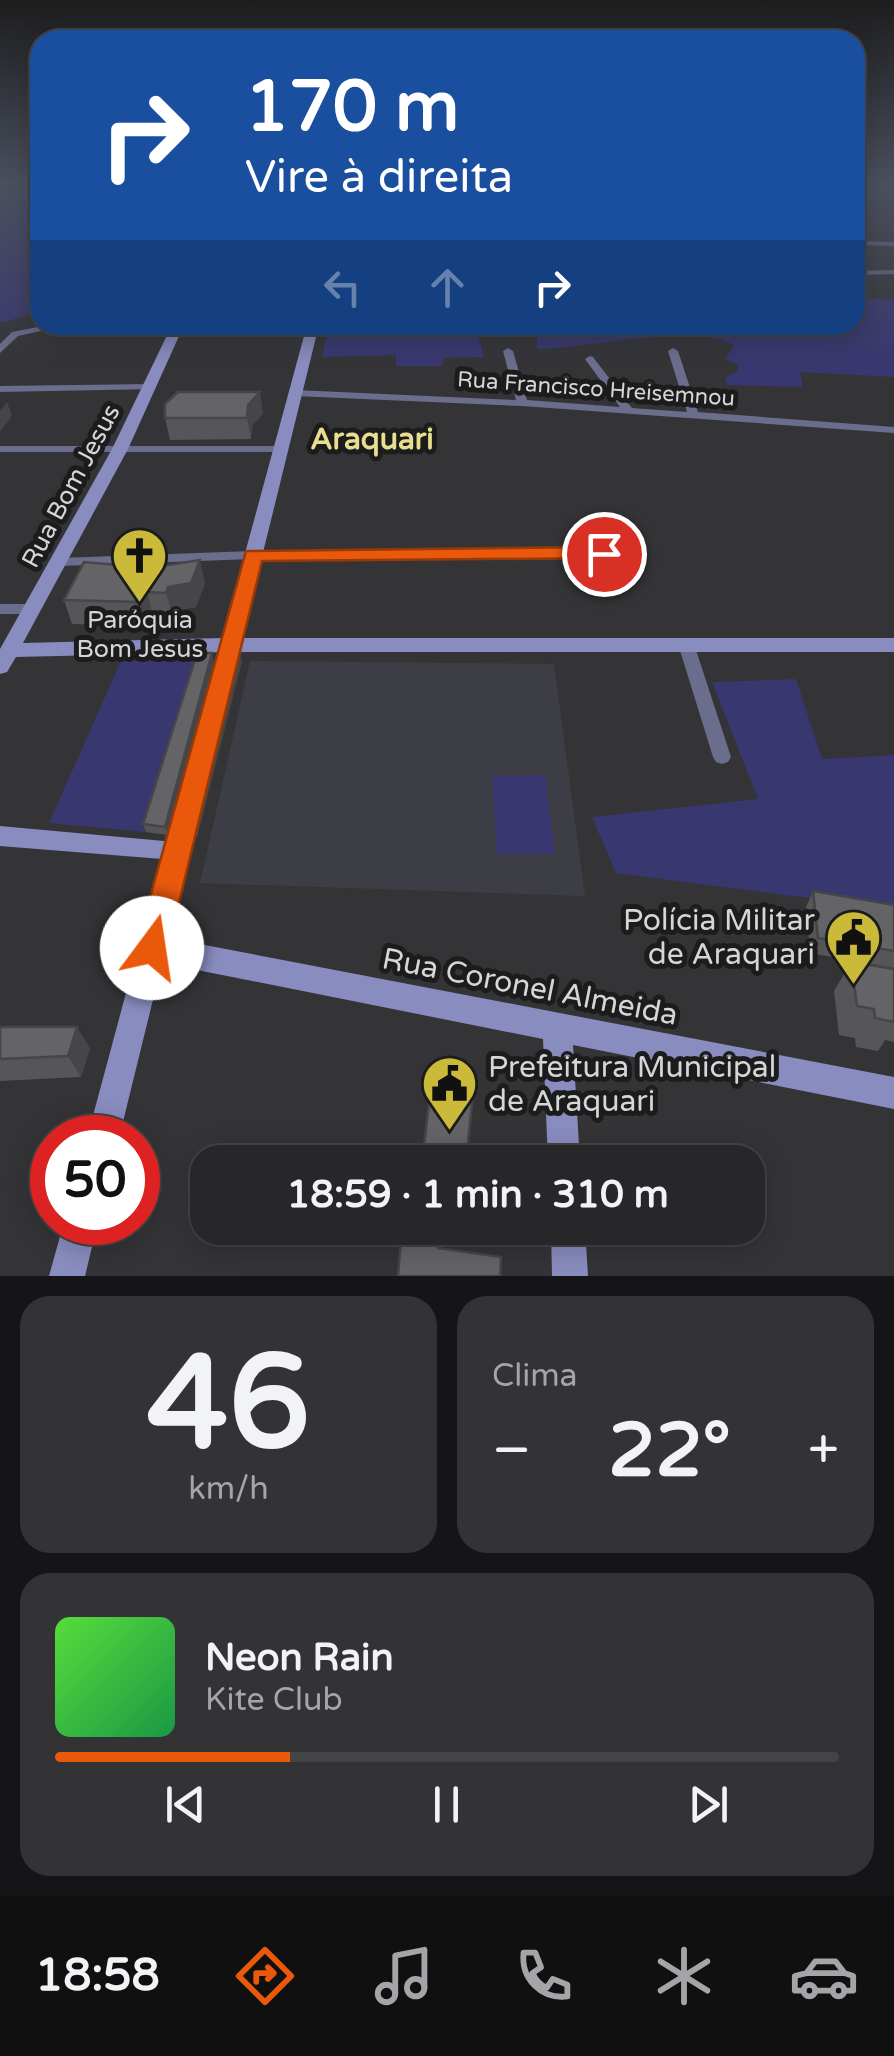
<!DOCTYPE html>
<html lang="pt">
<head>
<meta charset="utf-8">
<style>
	:root { --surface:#272729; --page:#333335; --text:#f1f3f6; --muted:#a4a5a8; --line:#434446; --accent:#ea580c }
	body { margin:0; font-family:"Varela Round",sans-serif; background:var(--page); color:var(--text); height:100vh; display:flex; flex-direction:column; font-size:38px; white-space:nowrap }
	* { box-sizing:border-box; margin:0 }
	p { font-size:32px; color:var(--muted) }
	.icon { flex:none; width:55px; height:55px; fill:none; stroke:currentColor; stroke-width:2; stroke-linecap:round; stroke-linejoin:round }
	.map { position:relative; height:1276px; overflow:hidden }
	.drawer { display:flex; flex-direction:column; gap:20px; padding:20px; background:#151517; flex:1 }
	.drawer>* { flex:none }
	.guide { position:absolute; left:30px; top:30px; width:835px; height:305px; border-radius:30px; box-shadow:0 5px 25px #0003,0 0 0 2px var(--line); background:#1a4fa0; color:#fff; overflow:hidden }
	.speed { position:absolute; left:30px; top:1115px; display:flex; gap:20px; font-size:50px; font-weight:700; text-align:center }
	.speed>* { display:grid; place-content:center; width:130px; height:130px; border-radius:50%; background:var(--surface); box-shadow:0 5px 25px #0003,0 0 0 2px var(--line); line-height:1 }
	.speed .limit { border:15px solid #d22; background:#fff; color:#111 }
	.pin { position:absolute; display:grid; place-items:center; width:85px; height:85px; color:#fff; margin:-42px; border:5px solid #fff; border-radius:50%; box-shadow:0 2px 10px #0007 }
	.me { position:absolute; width:110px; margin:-55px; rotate:14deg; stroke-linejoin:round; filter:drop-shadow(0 0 8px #0008) }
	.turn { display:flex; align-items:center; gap:35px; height:210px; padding:0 50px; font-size:45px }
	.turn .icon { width:130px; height:130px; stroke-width:2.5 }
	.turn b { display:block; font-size:70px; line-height:85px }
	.lanes { display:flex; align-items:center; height:95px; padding:0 50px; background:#0003; justify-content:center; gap:50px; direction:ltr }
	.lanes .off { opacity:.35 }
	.big { font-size:75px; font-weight:700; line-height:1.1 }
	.drawer .card { flex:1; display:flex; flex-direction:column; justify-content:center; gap:15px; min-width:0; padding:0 35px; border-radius:30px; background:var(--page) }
	.drawer .dial { align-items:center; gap:0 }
	.dial b { font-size:130px; line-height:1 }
	.song { display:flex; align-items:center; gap:30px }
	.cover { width:120px; height:120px; border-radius:15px; background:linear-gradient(135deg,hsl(110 70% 55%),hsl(140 70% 35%)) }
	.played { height:10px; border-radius:5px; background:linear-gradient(90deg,var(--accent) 30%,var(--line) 30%) }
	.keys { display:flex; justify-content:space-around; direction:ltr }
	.heat { display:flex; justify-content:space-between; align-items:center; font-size:55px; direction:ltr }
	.drawer .tiles { flex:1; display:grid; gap:20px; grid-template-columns:1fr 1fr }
	.card:last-child { grid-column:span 2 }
	.trip { position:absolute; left:190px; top:1145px; width:575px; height:100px; border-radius:30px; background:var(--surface); box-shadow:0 5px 25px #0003,0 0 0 2px var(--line); font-weight:700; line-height:100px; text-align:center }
	.menu { display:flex; height:160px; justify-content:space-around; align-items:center; background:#101010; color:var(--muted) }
	.menu .icon { width:70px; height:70px }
	.menu .active { color:var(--accent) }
	.menu b { font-size:45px; color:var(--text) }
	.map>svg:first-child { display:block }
	.built { fill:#3d3d46 }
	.green { fill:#38376f }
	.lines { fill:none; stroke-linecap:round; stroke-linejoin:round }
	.street { fill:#6b6d8d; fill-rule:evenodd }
	.secondary { fill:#898cbe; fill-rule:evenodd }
	.wall { fill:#565659 }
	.shaded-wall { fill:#464648 }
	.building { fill:#646467; stroke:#464648; stroke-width:2.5 }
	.route { fill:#ea580c; stroke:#983908; stroke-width:2.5 }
	.labels { text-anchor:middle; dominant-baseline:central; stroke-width:10; stroke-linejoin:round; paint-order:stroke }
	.far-street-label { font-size:22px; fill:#d5d6d7; stroke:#1c1c1d }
	.street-label { font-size:25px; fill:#d5d6d7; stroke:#1c1c1d }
	.poi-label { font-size:25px; fill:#d5d6d7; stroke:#1c1c1d }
	.far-district-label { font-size:30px; font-weight:bold; fill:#e9de8f; stroke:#1c1c1d }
	.near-poi-label { font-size:30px; fill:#d5d6d7; stroke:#1c1c1d; text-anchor:end }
	.near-street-label { font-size:30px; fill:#d5d6d7; stroke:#1c1c1d }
</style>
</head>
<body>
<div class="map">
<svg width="894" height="1276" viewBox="0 0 894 1276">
	<rect width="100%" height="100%" fill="#343437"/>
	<path class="built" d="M250 661 554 664 585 896 200 883Z"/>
	<path class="green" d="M0 185H40V311L0 323Z
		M855 298 894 300V377L800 372 803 387 727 385 725 378 738 371V365L725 358 735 346C702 322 583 349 537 349V335L510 325H855Z
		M328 325H482L477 332 484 357 443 358 442 366H396V355L322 357Z
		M121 661H199L146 832 49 823Z
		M796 679 822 759 894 755V909L616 873 592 817 758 799 712 682Z
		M545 775 555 854 497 855 492 776Z"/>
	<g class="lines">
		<path class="street" d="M855 241 894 242V246L855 245Z
			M894 270V274L855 275V271Z
			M48 325H68L18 336 0 353V344L12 332Z
			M508 348 513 351 527 400 620 407 585 359 590 356 593 357 632 408 687 412 668 351 673 348 678 351 698 412 894 427V433L522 406 295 396 290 393 295 390 516 400 503 351Z
			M151 384 155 385V389L0 392V386Z
			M0 446H281L287 449 281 452H0Z
			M604 550 611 554 609 557 253 559 60 566 53 562 60 558 253 551Z
			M0 604H33L40 609 33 614H0Z
			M686 639 694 644 731 757 728 762 722 764 716 762 713 757 678 644Z
			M230 640 238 645 186 850 184 856 177 858 170 856 168 850 222 645Z"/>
		<path class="secondary" d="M172 325H184L128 449 23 643 222 638 307 325H319L242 638H894V652H230L16 657 7 672 0 674V649L112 449Z
			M0 826 186 843 190 850 168 938 894 1077V1109L573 1045 580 1162H548L543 1039 162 963 119 1138H87L162 859 0 846Z
			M64 1222H98L85 1276H49Z
			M551 1228H585L588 1276H552Z"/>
	</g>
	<path class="wall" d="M263 413 252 426 251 439 170 440 165 418Z
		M153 567 205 583 196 607 174 611 173 617 153 616 146 626 72 624 64 600Z
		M214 661 168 835 146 832 143 824Z
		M813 891 894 905V968L810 953 806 907Z
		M851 962 894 969V1042L885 1040 878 1051 856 1047 855 1038 839 1035 834 991Z
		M0 1027 90 1048 81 1077 0 1081Z"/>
	<path class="shaded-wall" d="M260 392 263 413 252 426 251 439 247 418 248 405Z
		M7 402 12 416 0 432V411Z
		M200 560 205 583 196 607 174 611 173 617 166 593 168 587Z
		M147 592 153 616 146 626 139 602Z
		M212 653 214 661 168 835 165 827Z
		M240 654 242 662 197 838 195 830Z
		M77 1027 90 1048 81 1077 68 1056Z"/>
	<path class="building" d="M178 392H260L248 405 247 418H165V404Z
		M135 558H151L149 568 200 560 191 583 168 587 166 593 147 592 139 602 64 600 84 562 129 566Z
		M197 653H212L165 827 143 824Z
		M236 654H240L195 830H190Z
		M813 891 894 905V951L818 938Z
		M851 962 894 969V1022L875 1018 874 1009 857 1006Z
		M0 1027H77L68 1056 0 1059Z
		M432 1079 474 1083 466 1162H422Z
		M402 1228H439L438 1248 501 1257 500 1276H398Z"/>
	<linearGradient id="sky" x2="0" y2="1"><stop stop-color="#1d1d1e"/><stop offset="0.51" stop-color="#4a505e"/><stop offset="1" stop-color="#4a505e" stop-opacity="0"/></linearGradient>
	<rect width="894" height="364" fill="url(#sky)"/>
	<path class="route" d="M604 547 611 549V558L262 561 168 948 163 959 152 963 141 959 136 948 246 551Z"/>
	<defs>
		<symbol id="church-pin" viewBox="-11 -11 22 30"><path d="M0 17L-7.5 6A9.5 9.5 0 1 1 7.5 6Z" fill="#cbba39" stroke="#1c1c1d"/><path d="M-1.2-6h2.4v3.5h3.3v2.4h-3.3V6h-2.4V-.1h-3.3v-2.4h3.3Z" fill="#111"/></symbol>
		<symbol id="civic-pin" viewBox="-11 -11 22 30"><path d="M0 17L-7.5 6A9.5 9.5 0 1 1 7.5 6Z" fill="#cbba39" stroke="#1c1c1d"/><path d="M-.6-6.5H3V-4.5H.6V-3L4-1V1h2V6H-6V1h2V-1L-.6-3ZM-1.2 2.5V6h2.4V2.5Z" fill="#111"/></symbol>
	</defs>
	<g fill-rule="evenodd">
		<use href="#church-pin" x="108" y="524" width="63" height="86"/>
		<use href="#civic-pin" x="822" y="906" width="63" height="86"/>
		<use href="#civic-pin" x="418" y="1052" width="63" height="86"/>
	</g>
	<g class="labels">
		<g class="far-street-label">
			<text transform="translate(596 389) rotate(4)">Rua Francisco Hreisemnou</text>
		</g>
		<g class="street-label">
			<text transform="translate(71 486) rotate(-62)">Rua Bom Jesus</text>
		</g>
		<g class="poi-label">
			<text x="140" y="620">Paróquia<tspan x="140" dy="29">Bom Jesus</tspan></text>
		</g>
		<g class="far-district-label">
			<text x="372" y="439">Araquari</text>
		</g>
		<g class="near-poi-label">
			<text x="815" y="920">Polícia Militar<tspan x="815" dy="34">de Araquari</tspan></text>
			<text x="488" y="1067" text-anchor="start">Prefeitura Municipal<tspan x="488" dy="34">de Araquari</tspan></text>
		</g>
		<g class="near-street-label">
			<text transform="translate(530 987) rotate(11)">Rua Coronel Almeida</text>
		</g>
	</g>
</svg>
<div class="speed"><div class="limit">50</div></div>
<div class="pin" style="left:604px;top:554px;background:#d93025"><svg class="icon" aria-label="arrive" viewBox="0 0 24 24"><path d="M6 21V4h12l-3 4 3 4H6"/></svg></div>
<svg class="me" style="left:152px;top:948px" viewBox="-20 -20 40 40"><circle r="19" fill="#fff"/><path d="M0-13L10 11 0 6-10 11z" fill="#ea580c"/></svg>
<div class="trip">18:59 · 1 min · 310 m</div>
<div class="guide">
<div class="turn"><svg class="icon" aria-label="right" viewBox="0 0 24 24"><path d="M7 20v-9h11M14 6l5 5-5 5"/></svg><div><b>170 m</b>Vire à direita</div></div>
<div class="lanes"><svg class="icon off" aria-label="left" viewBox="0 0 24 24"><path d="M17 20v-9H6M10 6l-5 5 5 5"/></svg><svg class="icon off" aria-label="ahead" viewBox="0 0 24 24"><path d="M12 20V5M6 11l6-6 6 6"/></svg><svg class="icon" aria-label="right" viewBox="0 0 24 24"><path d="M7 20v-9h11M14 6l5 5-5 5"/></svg></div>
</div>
</div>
<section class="drawer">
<div class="tiles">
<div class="card dial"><b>46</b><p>km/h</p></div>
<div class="card"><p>Clima</p>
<div class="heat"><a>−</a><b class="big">22°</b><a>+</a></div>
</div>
<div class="card">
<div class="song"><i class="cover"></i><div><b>Neon Rain</b><p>Kite Club</p></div></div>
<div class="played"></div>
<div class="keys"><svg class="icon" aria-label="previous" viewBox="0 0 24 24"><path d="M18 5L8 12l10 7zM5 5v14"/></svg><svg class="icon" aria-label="pause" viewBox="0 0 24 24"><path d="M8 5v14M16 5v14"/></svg><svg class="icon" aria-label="next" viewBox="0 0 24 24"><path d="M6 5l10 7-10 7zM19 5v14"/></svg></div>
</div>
</div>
</section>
<nav class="menu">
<b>18:58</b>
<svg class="icon active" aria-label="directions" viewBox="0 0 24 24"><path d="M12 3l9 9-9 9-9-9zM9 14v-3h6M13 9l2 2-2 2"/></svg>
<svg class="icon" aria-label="music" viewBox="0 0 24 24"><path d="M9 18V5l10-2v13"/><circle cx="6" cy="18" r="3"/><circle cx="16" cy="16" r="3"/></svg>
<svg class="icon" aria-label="phone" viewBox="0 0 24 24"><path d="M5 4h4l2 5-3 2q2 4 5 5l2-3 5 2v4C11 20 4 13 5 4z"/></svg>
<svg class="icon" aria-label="climate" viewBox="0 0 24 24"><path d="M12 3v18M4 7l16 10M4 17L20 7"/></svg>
<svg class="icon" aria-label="car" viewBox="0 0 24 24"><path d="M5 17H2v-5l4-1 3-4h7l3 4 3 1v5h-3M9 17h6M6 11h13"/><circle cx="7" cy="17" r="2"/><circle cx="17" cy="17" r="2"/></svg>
</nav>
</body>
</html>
